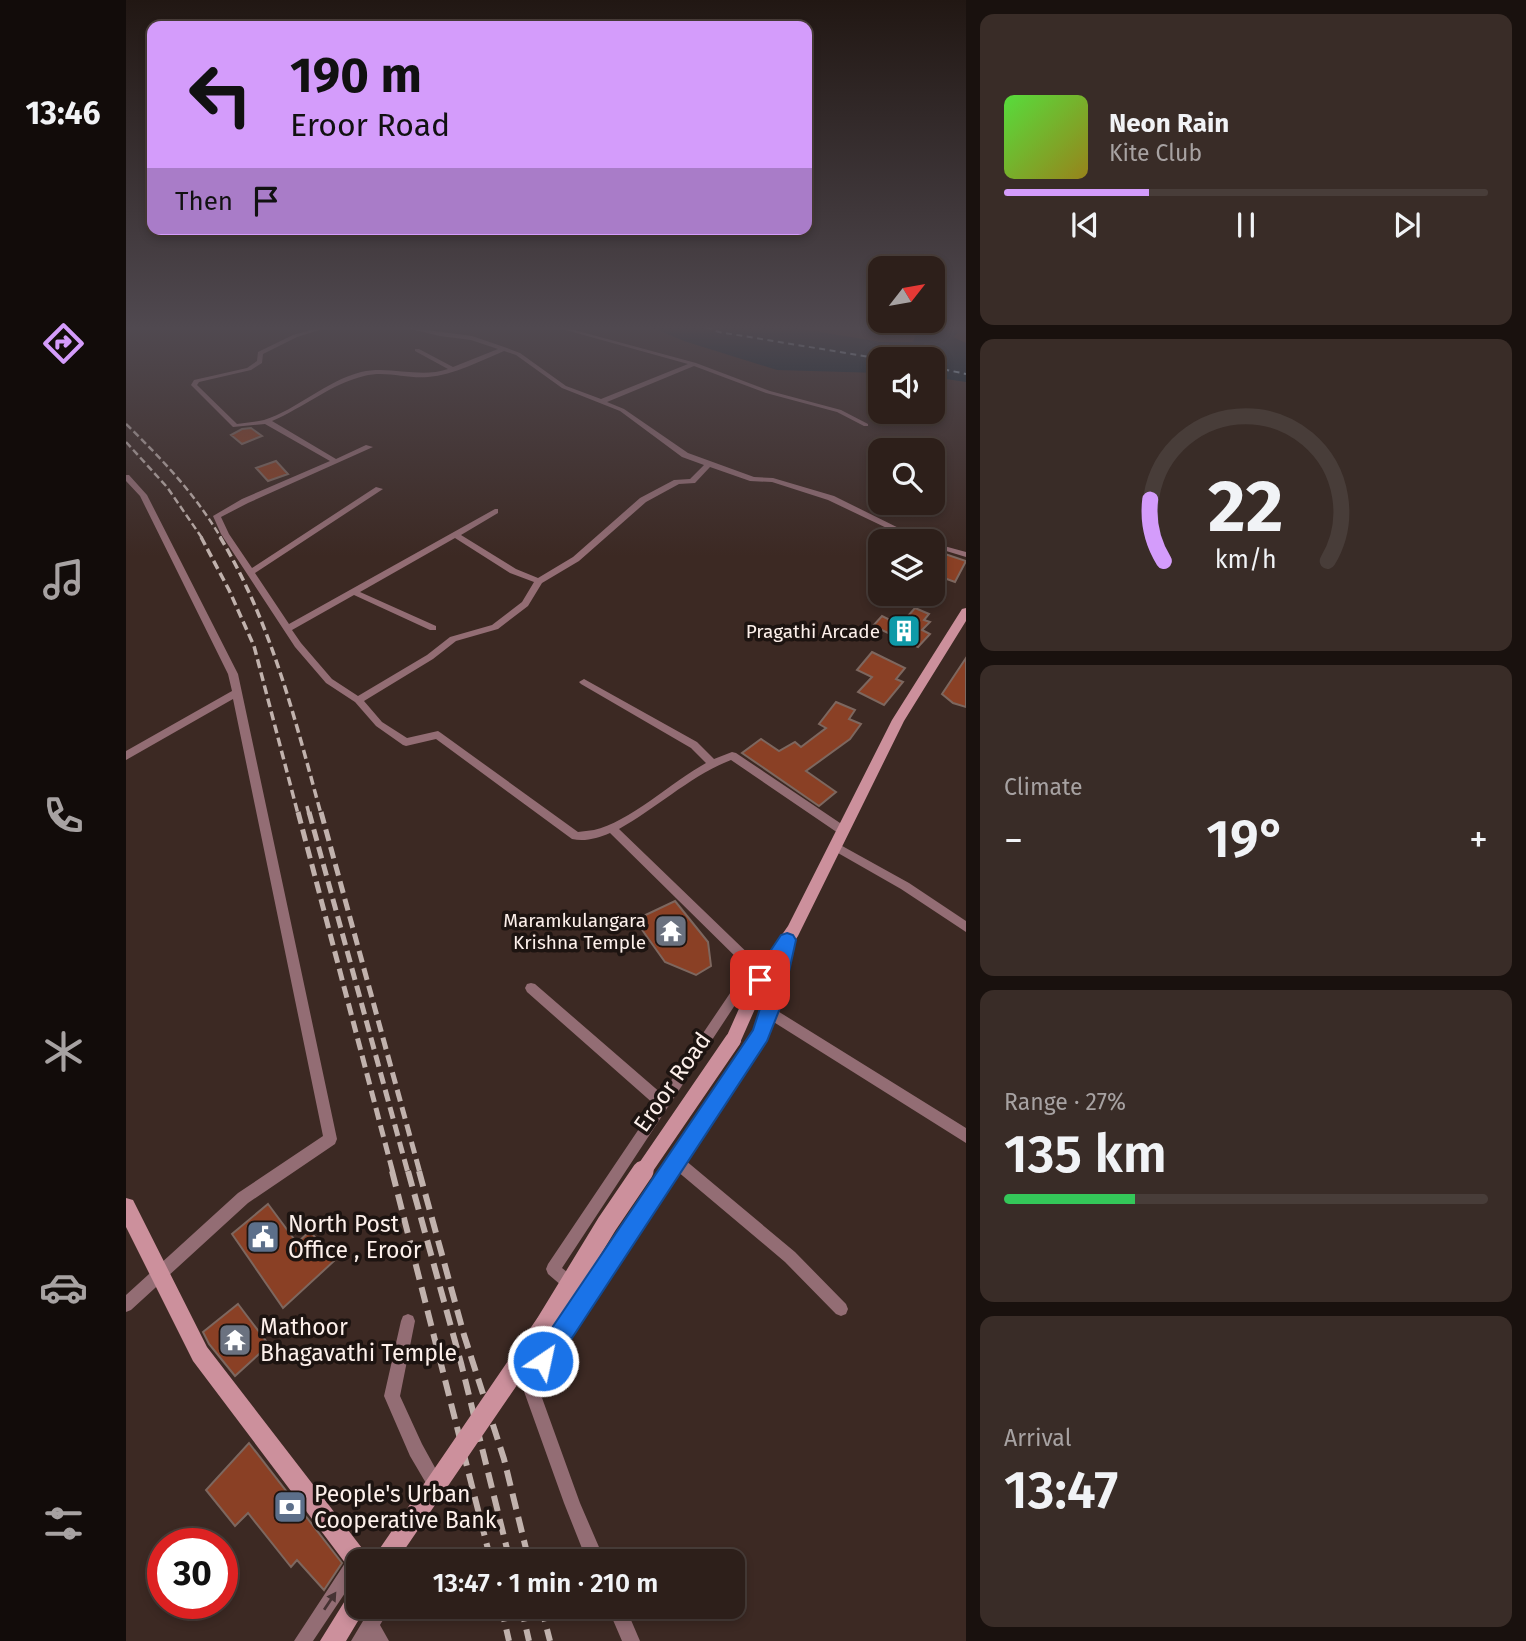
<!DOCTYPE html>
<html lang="en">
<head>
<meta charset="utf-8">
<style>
	:root { --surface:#2d1f1a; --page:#392c27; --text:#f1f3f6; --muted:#a7a2a2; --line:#483d39; --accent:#d49cfb }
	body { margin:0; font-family:"Fira Sans",sans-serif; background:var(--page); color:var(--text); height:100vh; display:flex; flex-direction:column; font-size:26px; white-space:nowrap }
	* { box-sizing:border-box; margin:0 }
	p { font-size:23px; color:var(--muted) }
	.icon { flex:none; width:38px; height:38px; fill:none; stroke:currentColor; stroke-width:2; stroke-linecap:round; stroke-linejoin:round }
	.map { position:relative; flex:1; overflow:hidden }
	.side { display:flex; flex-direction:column; gap:14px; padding:14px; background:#19110e; width:560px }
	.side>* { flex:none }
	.guide { position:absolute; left:21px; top:21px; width:665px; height:214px; border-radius:14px; box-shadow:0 4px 10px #0003,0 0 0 2px var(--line); background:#d49cfb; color:#111; overflow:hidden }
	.needle { width:46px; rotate:59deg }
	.tools { position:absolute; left:742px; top:256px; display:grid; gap:14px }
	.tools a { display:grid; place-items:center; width:77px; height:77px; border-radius:14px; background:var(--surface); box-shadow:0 4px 10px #0003,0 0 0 2px var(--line); font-size:35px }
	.speed { position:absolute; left:21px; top:1528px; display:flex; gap:14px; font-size:35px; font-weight:700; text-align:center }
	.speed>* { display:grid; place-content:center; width:91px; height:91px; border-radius:50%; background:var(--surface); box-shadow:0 4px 10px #0003,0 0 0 2px var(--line); line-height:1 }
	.speed .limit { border:10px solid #d22; background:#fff; color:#111 }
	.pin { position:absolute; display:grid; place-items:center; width:60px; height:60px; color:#fff; margin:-30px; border-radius:14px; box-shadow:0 4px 10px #0006 }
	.me { position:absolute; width:77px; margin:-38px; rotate:34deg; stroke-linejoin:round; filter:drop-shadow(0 0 5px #0008) }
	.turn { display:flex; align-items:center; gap:24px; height:147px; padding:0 28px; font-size:32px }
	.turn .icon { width:91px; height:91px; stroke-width:2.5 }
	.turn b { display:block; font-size:49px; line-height:60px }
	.then { display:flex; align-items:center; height:66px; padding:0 28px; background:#0003; gap:14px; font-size:26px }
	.big { font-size:52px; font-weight:600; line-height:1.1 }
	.side .card { flex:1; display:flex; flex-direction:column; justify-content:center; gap:10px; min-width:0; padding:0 24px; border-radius:14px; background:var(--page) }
	.side .dial { align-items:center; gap:0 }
	.dial svg { height:182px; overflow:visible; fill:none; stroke:var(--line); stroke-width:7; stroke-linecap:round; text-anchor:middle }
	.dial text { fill:var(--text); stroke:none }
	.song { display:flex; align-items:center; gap:21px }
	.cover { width:84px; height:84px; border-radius:10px; background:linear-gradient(135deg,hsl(110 70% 55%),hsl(50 70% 35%)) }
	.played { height:7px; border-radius:4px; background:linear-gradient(90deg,var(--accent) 30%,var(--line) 30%) }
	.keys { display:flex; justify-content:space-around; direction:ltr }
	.heat { display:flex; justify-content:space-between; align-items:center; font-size:38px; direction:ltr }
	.charge { height:10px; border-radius:5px; background:linear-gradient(90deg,#34c759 27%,var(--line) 0) }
	.trip { position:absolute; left:220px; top:1549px; width:399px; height:70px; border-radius:14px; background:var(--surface); box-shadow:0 4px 10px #0003,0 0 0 2px var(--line); font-weight:600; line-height:70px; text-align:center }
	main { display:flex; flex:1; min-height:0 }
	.menu { display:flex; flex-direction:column; width:126px; justify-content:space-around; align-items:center; background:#120c0a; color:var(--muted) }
	.menu .icon { width:49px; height:49px }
	.menu .on { color:var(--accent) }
	.menu b { font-size:32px; color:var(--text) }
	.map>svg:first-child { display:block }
	.water { fill:#03202d }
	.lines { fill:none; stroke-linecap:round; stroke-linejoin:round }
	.ferry { stroke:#b9e4fc; stroke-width:2; stroke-dasharray:6 4.5; stroke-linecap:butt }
	.building { fill:#8a4025; stroke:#7d675f; stroke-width:2 }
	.minor { fill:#936d74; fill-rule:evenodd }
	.secondary { fill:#cc909c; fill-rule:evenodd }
	.rail-far3 { stroke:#c1b2ad; stroke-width:2.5; stroke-dasharray:7 3.5; stroke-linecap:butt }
	.rail-far2 { stroke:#c1b2ad; stroke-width:3.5; stroke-dasharray:9 4.5; stroke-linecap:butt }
	.rail-far1 { stroke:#c1b2ad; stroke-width:5; stroke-dasharray:12 6; stroke-linecap:butt }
	.rail { stroke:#c1b2ad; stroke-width:6; stroke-dasharray:16 8; stroke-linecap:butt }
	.secondary-bridge-far1 { stroke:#cc909c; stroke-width:16 }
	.secondary-bridge { stroke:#cc909c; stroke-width:21 }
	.oneway { fill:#463334 }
	.route { fill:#1a73e8; stroke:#114b97; stroke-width:2 }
	.labels { text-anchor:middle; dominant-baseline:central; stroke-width:7; stroke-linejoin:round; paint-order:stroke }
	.poi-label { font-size:19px; fill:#fdf0eb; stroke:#1d1411; text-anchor:end }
	.near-street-label { font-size:23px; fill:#fdf0eb; stroke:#1d1411 }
	.near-poi-label { font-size:23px; fill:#fdf0eb; stroke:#1d1411; text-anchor:start }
</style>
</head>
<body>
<main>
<nav class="menu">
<b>13:46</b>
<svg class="icon on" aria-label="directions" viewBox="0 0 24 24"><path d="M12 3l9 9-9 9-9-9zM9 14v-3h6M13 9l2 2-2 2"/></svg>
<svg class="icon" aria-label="music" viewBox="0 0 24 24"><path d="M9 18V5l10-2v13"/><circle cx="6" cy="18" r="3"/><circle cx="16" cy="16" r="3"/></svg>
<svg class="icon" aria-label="phone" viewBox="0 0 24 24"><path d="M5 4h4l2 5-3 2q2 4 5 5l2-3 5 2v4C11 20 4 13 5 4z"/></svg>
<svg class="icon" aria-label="climate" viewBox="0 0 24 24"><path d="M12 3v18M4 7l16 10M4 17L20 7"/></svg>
<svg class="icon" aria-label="car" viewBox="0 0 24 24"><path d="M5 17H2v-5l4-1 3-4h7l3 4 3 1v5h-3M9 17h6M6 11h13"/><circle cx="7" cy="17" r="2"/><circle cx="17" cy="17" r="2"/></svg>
<svg class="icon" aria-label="filters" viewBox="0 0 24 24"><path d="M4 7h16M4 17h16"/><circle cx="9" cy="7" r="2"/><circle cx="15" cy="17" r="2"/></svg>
</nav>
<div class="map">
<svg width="840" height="1641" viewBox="0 0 840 1641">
	<rect width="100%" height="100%" fill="#3c2923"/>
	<path class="water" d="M525 327H664L755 342H787L790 334 787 327H828L832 333 827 337 840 343V382L807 377V359H754V373L651 370 558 341Z"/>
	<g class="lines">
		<path class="ferry" d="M580 327 593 332 756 359
			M807 367 840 374"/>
	</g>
	<path class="building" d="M125 428 136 436 116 444 105 435 116 429Z
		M150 461 162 474 142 481 130 468Z
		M810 551 840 561 829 582 807 574V555Z
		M789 608 803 614 798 620 804 622 796 630 804 634 792 647 747 626 756 616 774 625Z
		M746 652 779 668 770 679 777 682 758 705 732 692 746 677 731 670Z
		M840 658V707L827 703 816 694Z
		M710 702 729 710 723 719 735 724 724 739 680 771 710 792 693 806 616 753 635 739 653 751 669 742 675 747 700 728 693 724Z
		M549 901 582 942 585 966 570 975 539 962 509 920Z
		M142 1204 171 1243 184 1231 208 1261 157 1308 106 1234Z
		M112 1304 143 1345 109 1376 83 1344 77 1332Z
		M123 1443 216 1563 198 1590 171 1560 165 1567 122 1513 109 1526 80 1490Z"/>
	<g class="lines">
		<path class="minor" d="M195 327H203L171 337 137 354 136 363 125 370 73 382 71 385 111 424C120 423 129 422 138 420 172 409 200 381 235 372 265 365 293 379 322 369L289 351V349H293L327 367 372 349 345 340 314 336 280 328 279 327 346 336 381 348 394 353 440 386 475 399 562 364 429 327H437L570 363 644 391 715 410 742 424V426H738L711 412 640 393 568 366 481 402 498 409 562 453 628 477 647 478 708 496 799 541H788L702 500 646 482 624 481 584 467 569 483 553 484 520 502 453 561 416 583 402 606 372 629 330 641 307 659 238 701 256 722 281 738 312 731 315 733 452 832C457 831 463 831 468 830 502 823 547 781 580 763L565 748 455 684 453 682 458 679 571 742 588 759 606 752 610 753 720 827 721 830 720 833H712L605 760C564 776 531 808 493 829L632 963 634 967 436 1268 459 1286 629 1032 641 1003 656 943 660 942 664 943 666 947 650 1010 840 1128V1143L646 1021 638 1039 559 1160 669 1252 720 1304 722 1309 720 1314 715 1316 710 1314 659 1262 551 1171 411 1384 454 1503 479 1561H461L438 1503 395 1383 450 1298 422 1274 420 1269 422 1264 529 1105 401 992 399 988 401 984 405 983 409 984 536 1094 621 968 484 833C472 838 459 842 446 839L310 739 280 746 277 745 250 726 229 702 200 683 169 647 95 534 87 516 116 499 204 461 139 424 107 427 65 385 68 380 121 368 131 361 132 352 167 335ZM378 351 390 355 436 388 494 411 556 457 578 465 564 479 548 480 514 498 447 557 412 578 390 569 335 535 372 513V509H369L163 624 129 573 257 489 250 487 126 568 103 534 95 517 122 503 247 447 240 445 210 459 146 421C177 408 205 384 238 376 260 370 280 379 302 377 328 375 354 361 378 351ZM329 538 384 573 408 582 396 602 366 625 324 637 301 655 232 696 206 679 175 643 166 630 228 595 304 630H310V626L234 592Z
			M0 475H3L21 495 112 674 211 1139 209 1144 122 1203 5 1310 0 1312V1295L112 1193 197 1136 107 699 0 760V751L106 691 102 674 14 496 0 481Z
			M807 543 840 552V557L807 547Z
			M709 842 783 883 840 921V932L775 889 705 849 704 846 705 843Z
			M282 1314 287 1316 289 1321 274 1396 296 1444 318 1484 316 1490 310 1492 304 1490 284 1456 258 1396 275 1321 277 1316Z
			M231 1551 237 1554 239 1561H233V1572L187 1641H168L225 1554Z
			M246 1606H265L254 1625 263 1641H225Z
			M481 1606H499L514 1641H496Z"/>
		<path class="secondary" d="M840 608V621L778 721 672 936 640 984 613 1045 607 1048 601 1045 599 1040 628 975 662 926 766 720 836 609Z
			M0 1198 7 1200 81 1347 239 1552 242 1560 233 1561V1571L223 1568 67 1361 0 1227Z
			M233 1588V1606H241L220 1641H194L225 1591Z"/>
		<path class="rail-far3" d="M0 424C37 460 69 494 95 538
			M0 442 41 487 76 538"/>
		<path class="rail-far2" d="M75 537 103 590 128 646 172 814
			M94 537C145 622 169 719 195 814
			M181 806 183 814"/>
		<path class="rail-far1" d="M172 812 267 1173
			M183 812 282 1173
			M195 812 294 1173"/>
		<path class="rail" d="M266 1171 365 1561
			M282 1171 335 1363 384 1561
			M293 1171 338 1335 378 1459 403 1561
			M375 1606 383 1641
			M395 1606 403 1641
			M415 1606 424 1641"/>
		<path class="secondary-bridge-far1" d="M516 1173 607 1040"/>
		<path class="secondary-bridge" d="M258 1561 420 1324 481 1224 517 1171"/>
	</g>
	<defs><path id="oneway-solid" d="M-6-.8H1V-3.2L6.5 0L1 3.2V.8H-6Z" transform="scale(1.75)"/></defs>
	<use class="oneway" href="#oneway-solid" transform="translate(204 1601) rotate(-56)"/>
	<linearGradient id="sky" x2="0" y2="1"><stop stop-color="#211713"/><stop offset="0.59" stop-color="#504950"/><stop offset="1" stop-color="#504950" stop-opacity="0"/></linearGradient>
	<rect width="840" height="556" fill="url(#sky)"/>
	<path class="route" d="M661 933 667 935 670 940 656 1003 641 1041 425 1370 417 1373 409 1370 405 1361 409 1353 627 1030 642 984 634 988 628 986 625 980 655 935Z"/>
	<defs>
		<symbol id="building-square" viewBox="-11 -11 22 22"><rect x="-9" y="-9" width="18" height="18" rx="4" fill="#0f9aa8" stroke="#1d1411"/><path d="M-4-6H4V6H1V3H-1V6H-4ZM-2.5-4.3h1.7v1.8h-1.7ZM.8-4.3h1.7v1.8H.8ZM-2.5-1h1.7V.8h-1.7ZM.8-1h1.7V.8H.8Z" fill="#fff"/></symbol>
		<symbol id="temple-square" viewBox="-11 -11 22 22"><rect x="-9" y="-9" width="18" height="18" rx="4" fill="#6b7280" stroke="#1d1411"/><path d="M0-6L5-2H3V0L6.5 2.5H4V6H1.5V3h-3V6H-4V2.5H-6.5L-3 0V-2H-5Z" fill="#fff"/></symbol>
		<symbol id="civic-square" viewBox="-11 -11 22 22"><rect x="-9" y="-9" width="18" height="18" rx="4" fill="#5c6f8a" stroke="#1d1411"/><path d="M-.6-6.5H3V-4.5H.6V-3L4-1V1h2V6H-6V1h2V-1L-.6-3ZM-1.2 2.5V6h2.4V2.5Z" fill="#fff"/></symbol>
		<symbol id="bank-square" viewBox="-11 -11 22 22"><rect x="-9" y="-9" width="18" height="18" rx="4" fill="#5c6f8a" stroke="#1d1411"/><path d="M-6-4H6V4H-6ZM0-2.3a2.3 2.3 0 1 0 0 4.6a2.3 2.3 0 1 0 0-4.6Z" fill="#fff"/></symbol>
	</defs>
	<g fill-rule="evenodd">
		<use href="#building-square" x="759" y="612" width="38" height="38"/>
		<use href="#temple-square" x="526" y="912" width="38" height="38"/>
		<use href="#civic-square" x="118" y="1218" width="38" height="38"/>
		<use href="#temple-square" x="90" y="1321" width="38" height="38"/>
		<use href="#bank-square" x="145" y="1488" width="38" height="38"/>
	</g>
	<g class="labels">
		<g class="poi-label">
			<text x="754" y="631">Pragathi Arcade</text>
			<text x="520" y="920">Maramkulangara<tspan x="520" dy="22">Krishna Temple</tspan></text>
		</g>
		<g class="near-street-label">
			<text transform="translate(546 1082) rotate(-55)">Eroor Road</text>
		</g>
		<g class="near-poi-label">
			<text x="162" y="1224">North Post<tspan x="162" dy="26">Office , Eroor</tspan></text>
			<text x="134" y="1327">Mathoor<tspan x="134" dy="26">Bhagavathi Temple</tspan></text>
			<text x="188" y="1494">People's Urban<tspan x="188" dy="26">Cooperative Bank</tspan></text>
		</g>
	</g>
</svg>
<div class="tools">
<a><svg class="needle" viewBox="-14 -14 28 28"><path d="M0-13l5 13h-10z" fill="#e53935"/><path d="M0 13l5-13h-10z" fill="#a7a2a2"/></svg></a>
<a><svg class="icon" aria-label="sound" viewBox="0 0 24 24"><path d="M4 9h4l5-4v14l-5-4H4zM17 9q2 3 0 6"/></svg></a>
<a><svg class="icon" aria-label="search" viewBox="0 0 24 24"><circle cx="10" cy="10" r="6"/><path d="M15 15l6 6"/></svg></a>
<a><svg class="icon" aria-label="layers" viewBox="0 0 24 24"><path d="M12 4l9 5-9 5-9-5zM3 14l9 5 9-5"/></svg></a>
</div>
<div class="speed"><div class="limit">30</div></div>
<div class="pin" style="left:634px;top:980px;background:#d93025"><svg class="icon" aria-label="arrive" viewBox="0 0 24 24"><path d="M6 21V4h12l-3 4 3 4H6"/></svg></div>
<svg class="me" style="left:417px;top:1361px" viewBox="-20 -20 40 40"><circle r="17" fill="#1a73e8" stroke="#fff" stroke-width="3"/><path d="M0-11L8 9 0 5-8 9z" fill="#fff"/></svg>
<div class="trip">13:47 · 1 min · 210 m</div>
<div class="guide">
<div class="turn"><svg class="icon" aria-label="left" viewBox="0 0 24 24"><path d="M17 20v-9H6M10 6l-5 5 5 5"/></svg><div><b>190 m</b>Eroor Road</div></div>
<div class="then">Then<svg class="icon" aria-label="arrive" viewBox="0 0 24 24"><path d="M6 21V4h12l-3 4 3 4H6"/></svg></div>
</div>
</div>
<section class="side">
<div class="card">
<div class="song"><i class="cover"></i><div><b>Neon Rain</b><p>Kite Club</p></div></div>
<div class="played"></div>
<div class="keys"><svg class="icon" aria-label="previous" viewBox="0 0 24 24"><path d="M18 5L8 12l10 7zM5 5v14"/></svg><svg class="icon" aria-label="pause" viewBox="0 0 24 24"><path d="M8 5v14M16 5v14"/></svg><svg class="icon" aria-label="next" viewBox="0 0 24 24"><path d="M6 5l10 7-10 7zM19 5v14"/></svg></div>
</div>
<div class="card dial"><svg viewBox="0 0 100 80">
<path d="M14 69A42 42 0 1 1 86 69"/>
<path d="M14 69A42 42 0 0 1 8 42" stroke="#d49cfb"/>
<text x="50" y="56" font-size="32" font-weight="700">22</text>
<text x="50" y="72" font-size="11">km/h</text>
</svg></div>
<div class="card"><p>Climate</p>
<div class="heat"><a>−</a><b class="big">19°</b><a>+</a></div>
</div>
<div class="card"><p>Range · 27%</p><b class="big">135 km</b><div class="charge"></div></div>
<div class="card"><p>Arrival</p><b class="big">13:47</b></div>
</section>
</main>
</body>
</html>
